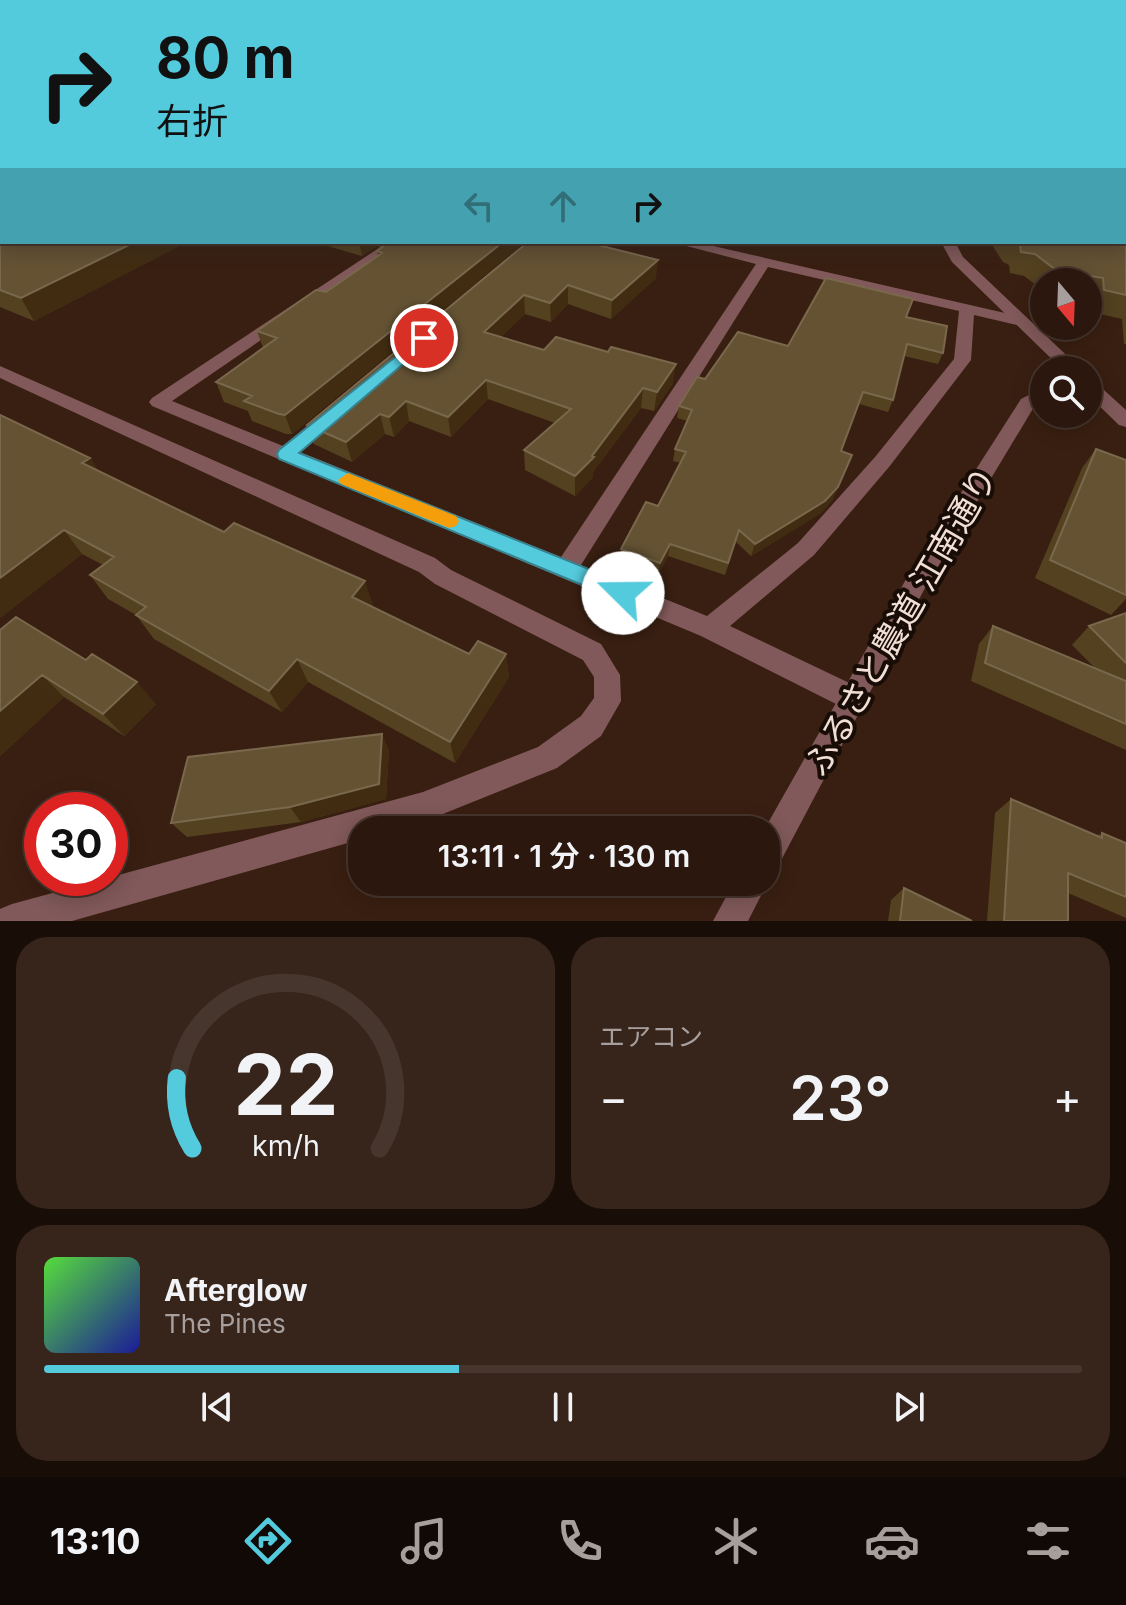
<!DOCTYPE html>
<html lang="ja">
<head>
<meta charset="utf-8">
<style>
	:root { --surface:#2b170d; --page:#37241b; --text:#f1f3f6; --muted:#a69f9d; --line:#47362e; --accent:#54cadd }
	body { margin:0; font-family:Inter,"Noto Sans JP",sans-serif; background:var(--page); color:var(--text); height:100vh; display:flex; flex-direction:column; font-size:30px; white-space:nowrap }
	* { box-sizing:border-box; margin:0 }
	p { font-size:26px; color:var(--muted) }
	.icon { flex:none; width:44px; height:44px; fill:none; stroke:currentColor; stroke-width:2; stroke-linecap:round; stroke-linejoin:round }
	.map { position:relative; height:921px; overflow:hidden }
	.side { display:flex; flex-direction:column; gap:16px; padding:16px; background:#180d07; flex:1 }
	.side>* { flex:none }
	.banner { position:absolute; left:0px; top:0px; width:1126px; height:244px; box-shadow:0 4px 20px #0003,0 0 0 2px var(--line); background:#54cadd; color:#111; overflow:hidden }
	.needle { width:52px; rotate:161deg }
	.tools { position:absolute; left:1030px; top:268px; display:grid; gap:16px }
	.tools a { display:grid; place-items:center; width:72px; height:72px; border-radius:50%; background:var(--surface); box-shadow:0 4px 20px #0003,0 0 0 2px var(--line); font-size:40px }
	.speed { position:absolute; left:24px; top:792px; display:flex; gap:16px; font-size:40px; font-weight:700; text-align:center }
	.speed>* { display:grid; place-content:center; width:104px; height:104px; border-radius:50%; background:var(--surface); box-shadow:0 4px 20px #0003,0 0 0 2px var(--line); line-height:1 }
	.speed .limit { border:12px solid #d22; background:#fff; color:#111 }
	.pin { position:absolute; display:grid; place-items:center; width:68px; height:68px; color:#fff; margin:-34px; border:4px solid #fff; border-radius:50%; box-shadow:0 2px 8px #0007 }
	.me { position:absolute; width:88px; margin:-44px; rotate:292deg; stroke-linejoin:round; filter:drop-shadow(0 0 6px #0008) }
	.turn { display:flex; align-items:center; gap:28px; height:168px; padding:0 24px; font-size:36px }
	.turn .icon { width:104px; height:104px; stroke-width:2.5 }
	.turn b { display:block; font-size:56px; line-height:68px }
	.lanes { display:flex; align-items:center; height:76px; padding:0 24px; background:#0003; justify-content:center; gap:40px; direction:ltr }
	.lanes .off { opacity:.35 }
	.big { font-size:60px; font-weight:600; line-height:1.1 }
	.side .widget { flex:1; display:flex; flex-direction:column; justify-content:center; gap:12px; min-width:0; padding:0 28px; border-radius:32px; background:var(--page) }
	.side .dial { align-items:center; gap:0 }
	.dial svg { height:208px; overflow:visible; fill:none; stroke:var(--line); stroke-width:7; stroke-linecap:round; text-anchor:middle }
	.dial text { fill:var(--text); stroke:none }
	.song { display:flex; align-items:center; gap:24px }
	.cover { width:96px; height:96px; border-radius:12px; background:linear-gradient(135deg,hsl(110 70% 55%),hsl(240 70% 35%)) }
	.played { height:8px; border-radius:4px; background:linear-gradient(90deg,var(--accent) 40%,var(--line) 40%) }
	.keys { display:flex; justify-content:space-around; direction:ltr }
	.heat { display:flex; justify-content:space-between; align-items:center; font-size:44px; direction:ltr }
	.side .tiles { flex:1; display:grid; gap:16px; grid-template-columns:1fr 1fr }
	.widget:last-child { grid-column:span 2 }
	.trip { position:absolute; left:348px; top:816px; width:432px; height:80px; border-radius:32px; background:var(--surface); box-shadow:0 4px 20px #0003,0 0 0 2px var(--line); font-weight:600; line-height:80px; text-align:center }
	.menu { display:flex; height:128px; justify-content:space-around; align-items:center; background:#110905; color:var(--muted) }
	.menu .icon { width:56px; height:56px }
	.menu .active { color:var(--accent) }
	.menu b { font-size:36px; color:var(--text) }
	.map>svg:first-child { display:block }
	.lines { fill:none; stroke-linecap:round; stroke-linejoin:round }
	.minor { fill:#81595a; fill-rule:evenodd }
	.tertiary { fill:#81595a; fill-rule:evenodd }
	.primary { fill:#db8a8c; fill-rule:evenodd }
	.wall { fill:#534120 }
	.shaded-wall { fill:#412c12 }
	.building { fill:#645233; stroke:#7a684d; stroke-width:2 }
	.route { fill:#54cadd; stroke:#378390; stroke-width:2 }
	.slow { fill:#f59e0b }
	.labels { text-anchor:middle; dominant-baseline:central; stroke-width:8; stroke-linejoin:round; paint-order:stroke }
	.near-street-label { font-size:34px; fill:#f1dfd6; stroke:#180c06 }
</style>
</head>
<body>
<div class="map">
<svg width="1126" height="921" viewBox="0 0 1126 921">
	<rect width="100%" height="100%" fill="#391f11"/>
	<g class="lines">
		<path class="minor" d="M388 242H404L172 401 283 446 323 413H337L339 417 337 421 300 452 561 557 756 264 671 242H696L1027 318V324L1021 326 974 315 971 360 889 467 814 555 730 626 864 690 868 699 864 708 854 712 844 708 701 636 152 406 149 402 152 398ZM768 267 959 311 954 359 875 457 798 543 707 616 581 565Z
			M0 366 435 558 451 570 601 644 620 675 621 701 601 736 557 768 423 822 395 830H362V839L72 921H0V909L12 904 423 792 538 747 581 716 594 698V677L583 660 435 584 419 572 0 378Z"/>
		<path class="tertiary" d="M941 242H955L963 257 1082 370H1063L952 262Z
			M1088 380 1094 381 1126 410V427L1119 425 1088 395Z
			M1044 387V401L1034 407 925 588 777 868 766 873 764 830 909 574 1021 399Z
			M766 877 768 882 748 921H713L734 882H766Z"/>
		<path class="primary" d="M1124 207 1126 208V216L1124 215Z"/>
	</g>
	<path class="wall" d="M0 171 2 242H182L183 244 34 321 0 307Z
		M1126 214V344H1124L1122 319 1091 312 1090 300 1088 299V282H1044V291L1024 276 1010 273 1009 265 1003 262 990 242H1124Z
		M314 242H525L292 434H286L252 421 248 411 224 402 216 382 263 348 257 331 326 292 378 256 377 251 379 249 378 245 362 256Z
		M528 242H600L597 245 656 278 611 319 568 304 551 322 525 314 501 337 544 350 673 383 654 411 641 408 593 472V477L575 496 525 470 524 450 555 423 488 399 451 437 409 421 394 437 385 434 352 462 314 444 307 425Z
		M906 317 943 353 938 364 904 356 893 400 888 412 859 404 841 451 833 499 821 513 751 556 736 542 725 575 668 556 658 575 620 561 621 549 658 506 681 463 673 461 675 449 687 421 677 418 679 406 705 379 788 346Z
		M1096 449 1126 460V599L1111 615 1035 578 1082 468Z
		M90 458 98 471 373 605 372 607 469 654H506L509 677 455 763 308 682 282 712 154 639 136 615 108 599 90 575 103 565 82 554 0 618Z
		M1126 613V750L971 681 979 644 993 626 1096 669 1072 645 1089 626Z
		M0 630 156 704 124 736 64 697 0 756Z
		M389 750 386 799 301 822 187 837 171 823Z
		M1011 799 1097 836 1102 833 1126 843V918L1068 893V921H987L995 813Z
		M904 888 972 921H888L891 900Z"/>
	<path class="shaded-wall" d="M135 242H182L183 244 34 321 21 298Z
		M359 242H383L378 243V245L362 256Z
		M503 242H525L292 434 285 415Z
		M658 260 656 278 611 319 612 300Z
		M568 285V304L551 322 550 303Z
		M524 295 525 314 486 351 484 332Z
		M676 364 673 383 654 411 657 392Z
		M486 380 488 399 451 437 448 417Z
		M643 388 641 408 593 472V477L575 496V476Z
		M406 401 409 421 394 437 389 417Z
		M380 414 385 434 352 462 346 442Z
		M852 455 833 499 821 513 751 556 755 544Z
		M90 458 105 482 82 463Z
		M64 530 82 554 0 618V578Z
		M670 544 668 556 658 575 660 563Z
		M365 581 373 605 360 620 352 597Z
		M506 654 509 677 455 763 450 742Z
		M297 659 308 682 282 712 269 691Z
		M42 675 64 697 0 756V711Z
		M137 682 156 704 124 736 103 714Z
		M382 734 389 750 386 799 301 822 290 807Z"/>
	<path class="building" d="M0 171 2 172V242H135L21 298 0 290Z
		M1124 213 1126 214V295L1104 290 1103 278 1056 270 1035 254 1021 252 1020 244 1015 242H1124Z
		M380 242H503L285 415 279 414 244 401 252 396 216 382 277 338 257 331 316 290 326 292 382 253 377 251 385 245 378 243Z
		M528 242H586L658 260 612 300 568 285 550 303 524 295 484 332 544 350 556 337 608 352 611 347 676 364 657 392 643 388 592 456 594 457 575 476 524 450 571 409 486 380 448 417 406 401 389 417 380 414 346 442 307 425Z
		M826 278 913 299 906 317 947 326 943 353 907 344 893 400 863 392 841 451 852 455 838 487 825 501 755 544 739 530 728 563 670 544 660 563 621 549 646 502 658 506 686 452 675 449 692 410 679 406 697 377 705 379 738 332 788 346Z
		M0 415 90 458 82 463 224 532 234 523 365 581 352 597 469 654 478 641 506 654 450 742 297 659 269 691 136 615 146 607 90 575 114 557 64 530 0 578Z
		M1096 449 1126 460V595L1050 560Z
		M1126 613V663L1089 626Z
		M16 617 86 660 92 654 137 682 103 714 42 675 0 711V630Z
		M993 626 1126 681V724L985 663Z
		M382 734 379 784 290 807 171 823 188 757Z
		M1011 799 1102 838V833L1126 843V897L1068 873V921H1004Z
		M904 888 972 921H900Z"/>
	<linearGradient id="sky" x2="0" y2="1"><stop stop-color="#1f1109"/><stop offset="0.51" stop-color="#4e4243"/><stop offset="1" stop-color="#4e4243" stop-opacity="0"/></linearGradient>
	<rect width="1126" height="265" fill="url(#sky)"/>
	<path class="route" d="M424 334 429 335V342L299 453 631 586 634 593 631 599 623 602 616 599 279 459 277 454 279 450Z"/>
	<path class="slow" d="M348 473 456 516 459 521 456 526 449 528 341 484 338 480Z"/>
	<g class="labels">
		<g class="near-street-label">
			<text transform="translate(900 621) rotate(-60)">ふるさと農道 江南通り</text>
		</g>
	</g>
</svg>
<div class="tools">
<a><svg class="needle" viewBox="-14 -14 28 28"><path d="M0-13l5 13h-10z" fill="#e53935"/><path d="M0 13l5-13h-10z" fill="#a69f9d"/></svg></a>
<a><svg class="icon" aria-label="search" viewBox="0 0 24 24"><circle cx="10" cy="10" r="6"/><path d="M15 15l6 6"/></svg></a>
</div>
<div class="speed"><div class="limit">30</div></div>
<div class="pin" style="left:424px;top:338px;background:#d93025"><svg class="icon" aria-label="arrive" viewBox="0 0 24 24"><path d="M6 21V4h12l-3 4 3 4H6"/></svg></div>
<svg class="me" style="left:623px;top:593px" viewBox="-20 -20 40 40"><circle r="19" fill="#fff"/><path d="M0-13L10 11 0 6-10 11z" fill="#54cadd"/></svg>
<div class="trip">13:11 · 1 分 · 130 m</div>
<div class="banner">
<div class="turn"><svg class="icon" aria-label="right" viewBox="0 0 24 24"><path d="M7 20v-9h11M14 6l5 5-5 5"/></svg><div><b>80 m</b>右折</div></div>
<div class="lanes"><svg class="icon off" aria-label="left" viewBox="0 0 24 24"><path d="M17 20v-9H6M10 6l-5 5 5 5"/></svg><svg class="icon off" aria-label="ahead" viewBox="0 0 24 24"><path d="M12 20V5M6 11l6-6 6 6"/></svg><svg class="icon" aria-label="right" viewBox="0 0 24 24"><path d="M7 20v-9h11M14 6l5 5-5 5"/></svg></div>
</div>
</div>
<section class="side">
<div class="tiles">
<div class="widget dial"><svg viewBox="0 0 100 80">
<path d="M14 69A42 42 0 1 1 86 69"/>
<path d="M14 69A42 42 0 0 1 8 42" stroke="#54cadd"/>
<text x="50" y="56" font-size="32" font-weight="700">22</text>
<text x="50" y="72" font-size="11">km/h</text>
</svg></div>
<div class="widget"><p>エアコン</p>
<div class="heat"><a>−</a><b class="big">23°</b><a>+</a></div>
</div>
<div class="widget">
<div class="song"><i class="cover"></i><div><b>Afterglow</b><p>The Pines</p></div></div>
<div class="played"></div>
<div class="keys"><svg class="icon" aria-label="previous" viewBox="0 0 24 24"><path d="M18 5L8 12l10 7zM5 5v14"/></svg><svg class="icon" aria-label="pause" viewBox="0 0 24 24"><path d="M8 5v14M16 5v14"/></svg><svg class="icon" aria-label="next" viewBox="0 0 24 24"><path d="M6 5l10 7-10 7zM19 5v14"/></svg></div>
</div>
</div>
</section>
<nav class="menu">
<b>13:10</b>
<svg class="icon active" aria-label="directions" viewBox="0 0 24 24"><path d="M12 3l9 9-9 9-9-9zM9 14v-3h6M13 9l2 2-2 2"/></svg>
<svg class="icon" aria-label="music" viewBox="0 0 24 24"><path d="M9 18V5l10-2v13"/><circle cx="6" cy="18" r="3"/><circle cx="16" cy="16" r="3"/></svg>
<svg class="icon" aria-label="phone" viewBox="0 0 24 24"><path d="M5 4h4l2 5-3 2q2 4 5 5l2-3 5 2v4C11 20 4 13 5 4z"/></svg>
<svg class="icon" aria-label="climate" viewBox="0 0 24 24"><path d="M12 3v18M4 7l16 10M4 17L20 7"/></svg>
<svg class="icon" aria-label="car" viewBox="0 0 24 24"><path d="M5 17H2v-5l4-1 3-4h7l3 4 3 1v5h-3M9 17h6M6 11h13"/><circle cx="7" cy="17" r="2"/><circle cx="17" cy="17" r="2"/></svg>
<svg class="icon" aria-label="filters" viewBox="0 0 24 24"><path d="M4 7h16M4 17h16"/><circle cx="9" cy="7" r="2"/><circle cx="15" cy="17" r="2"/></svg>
</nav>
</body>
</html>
